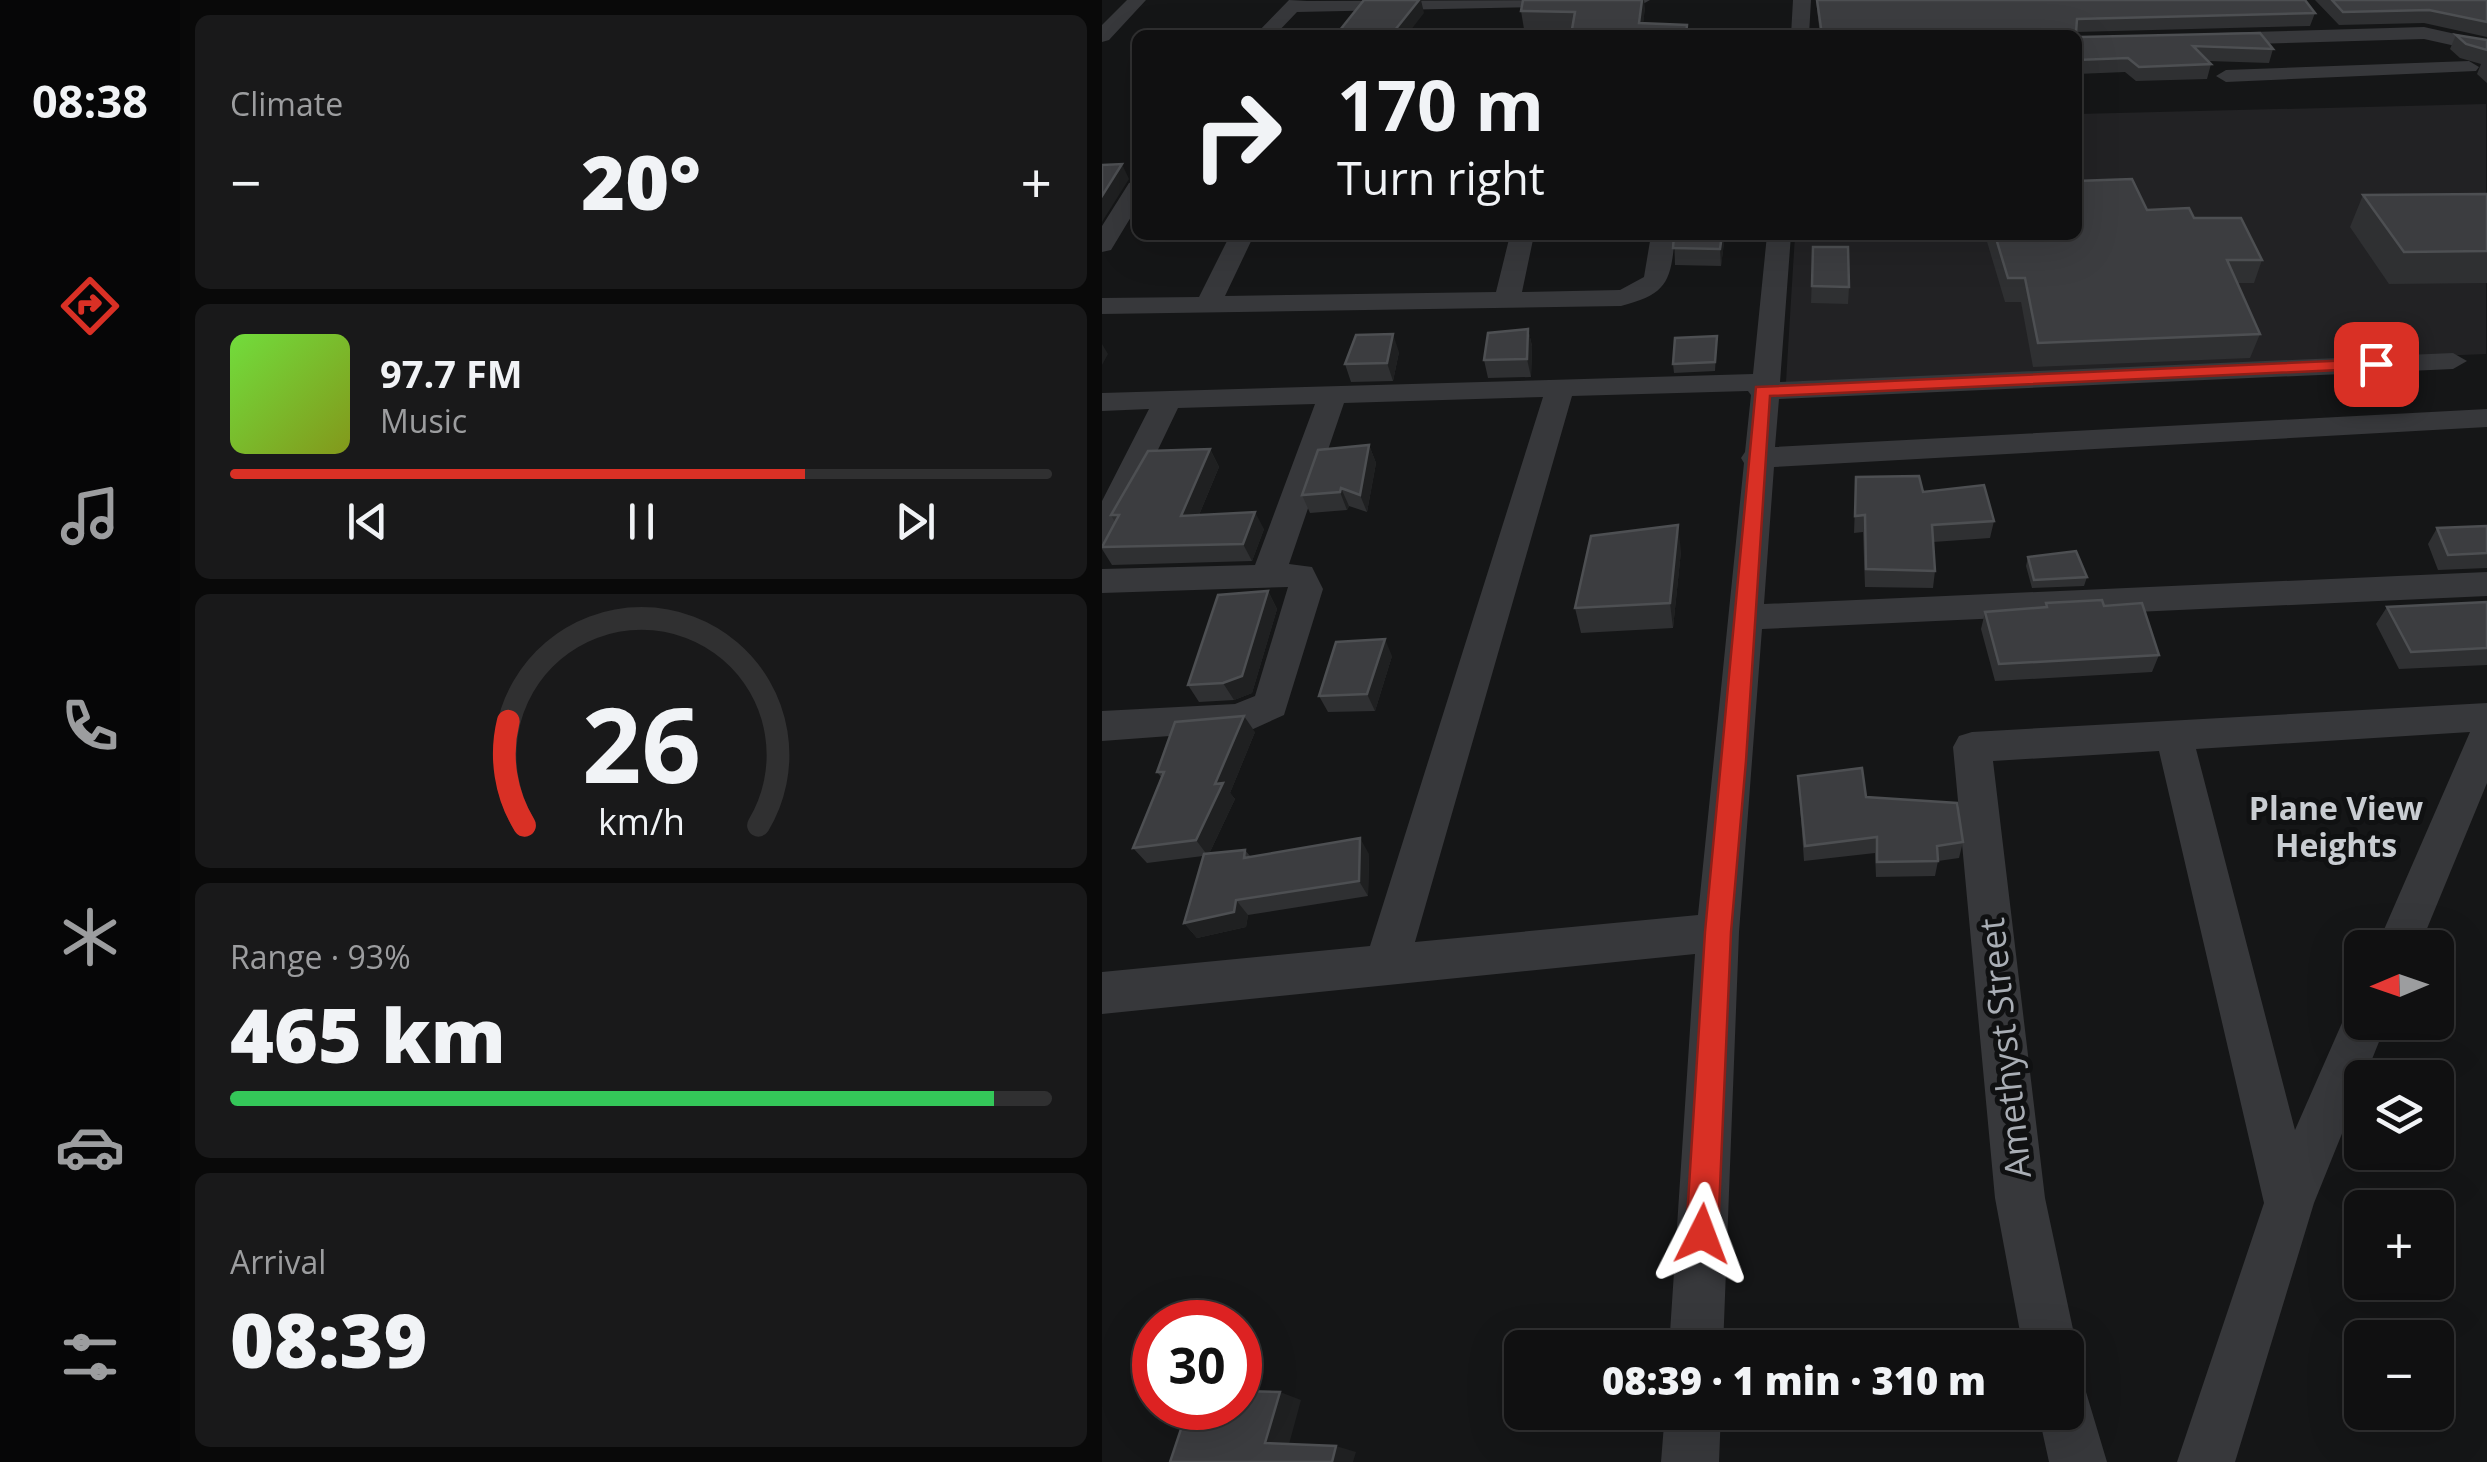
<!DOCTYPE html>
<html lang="en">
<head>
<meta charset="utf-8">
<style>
	:root { --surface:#101011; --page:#19191a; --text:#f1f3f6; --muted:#9c9d9f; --line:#303031; --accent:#d93025 }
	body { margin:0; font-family:"Open Sans",sans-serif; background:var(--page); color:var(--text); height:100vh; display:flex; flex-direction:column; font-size:38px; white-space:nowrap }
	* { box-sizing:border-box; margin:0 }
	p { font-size:32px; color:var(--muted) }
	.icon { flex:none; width:55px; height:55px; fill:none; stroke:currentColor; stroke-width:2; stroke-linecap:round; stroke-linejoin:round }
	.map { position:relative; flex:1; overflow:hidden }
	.details { display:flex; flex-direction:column; gap:15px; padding:15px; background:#090909; width:922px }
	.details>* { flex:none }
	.guide { position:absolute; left:30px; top:30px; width:950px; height:210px; border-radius:15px; box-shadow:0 10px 40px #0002,0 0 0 2px var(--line); background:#101011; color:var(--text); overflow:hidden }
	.needle { width:65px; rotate:268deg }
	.tools { position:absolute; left:1242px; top:930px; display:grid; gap:20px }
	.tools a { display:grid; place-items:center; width:110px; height:110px; border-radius:15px; background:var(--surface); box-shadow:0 10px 40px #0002,0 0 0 2px var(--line); font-size:50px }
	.speed { position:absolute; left:30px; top:1300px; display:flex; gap:20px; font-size:50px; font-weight:700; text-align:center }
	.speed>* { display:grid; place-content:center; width:130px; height:130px; border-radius:50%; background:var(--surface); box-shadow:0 10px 40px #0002,0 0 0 2px var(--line); line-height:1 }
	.speed .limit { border:15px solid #d22; background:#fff; color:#111 }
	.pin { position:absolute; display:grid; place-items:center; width:85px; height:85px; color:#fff; margin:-42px; border-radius:20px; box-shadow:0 5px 15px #0006 }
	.me { position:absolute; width:110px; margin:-55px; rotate:3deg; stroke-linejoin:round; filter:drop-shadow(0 0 8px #0008) }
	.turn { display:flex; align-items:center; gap:35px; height:210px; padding:0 40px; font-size:45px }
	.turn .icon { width:130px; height:130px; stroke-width:2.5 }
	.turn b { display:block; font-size:70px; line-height:85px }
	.big { font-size:75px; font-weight:800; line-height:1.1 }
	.details .widget { flex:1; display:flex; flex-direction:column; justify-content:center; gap:15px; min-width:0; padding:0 35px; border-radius:15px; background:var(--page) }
	.details .dial { align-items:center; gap:0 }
	.dial svg { height:260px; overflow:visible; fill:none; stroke:var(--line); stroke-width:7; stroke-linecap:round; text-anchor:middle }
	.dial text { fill:var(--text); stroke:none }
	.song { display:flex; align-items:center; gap:30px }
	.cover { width:120px; height:120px; border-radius:15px; background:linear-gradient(135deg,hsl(100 70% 55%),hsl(70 70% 35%)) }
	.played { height:10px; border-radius:5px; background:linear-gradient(90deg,var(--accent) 70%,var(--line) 70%) }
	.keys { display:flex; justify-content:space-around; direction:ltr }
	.heat { display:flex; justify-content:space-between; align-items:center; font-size:55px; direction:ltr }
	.charge { height:15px; border-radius:8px; background:linear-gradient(90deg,#34c759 93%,var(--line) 0) }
	.trip { position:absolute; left:402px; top:1330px; width:580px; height:100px; border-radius:15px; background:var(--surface); box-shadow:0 10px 40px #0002,0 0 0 2px var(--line); font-weight:800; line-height:100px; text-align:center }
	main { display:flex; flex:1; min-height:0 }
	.tabs { display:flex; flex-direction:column; width:180px; justify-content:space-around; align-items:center; background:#060607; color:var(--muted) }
	.tabs .icon { width:70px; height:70px }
	.tabs .on { color:var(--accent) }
	.tabs b { font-size:45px; color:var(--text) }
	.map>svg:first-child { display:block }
	.built { fill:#222224 }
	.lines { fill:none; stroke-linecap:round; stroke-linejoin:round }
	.minor { fill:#37383b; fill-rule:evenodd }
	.wall { fill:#2f3032 }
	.shaded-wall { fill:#1f2021 }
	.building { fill:#3c3d40; stroke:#4d4f52; stroke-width:2.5 }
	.route { fill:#d93025; stroke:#8d1f18; stroke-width:2.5 }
	.labels { text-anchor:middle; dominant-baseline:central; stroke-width:10; stroke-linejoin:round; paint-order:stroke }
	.neighbourhood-label { font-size:32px; font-weight:bold; fill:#c9cdd2; stroke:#101112 }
	.near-street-label { font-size:35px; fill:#a9aeb5; stroke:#101112 }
</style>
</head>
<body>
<main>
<nav class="tabs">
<b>08:38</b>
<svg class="icon on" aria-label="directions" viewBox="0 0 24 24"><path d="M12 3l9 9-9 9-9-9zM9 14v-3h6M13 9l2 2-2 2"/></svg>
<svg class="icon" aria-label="music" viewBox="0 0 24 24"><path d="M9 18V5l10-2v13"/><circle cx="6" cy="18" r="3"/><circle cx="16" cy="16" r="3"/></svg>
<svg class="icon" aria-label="phone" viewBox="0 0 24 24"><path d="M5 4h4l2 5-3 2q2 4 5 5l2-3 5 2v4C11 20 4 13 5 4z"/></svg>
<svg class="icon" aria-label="climate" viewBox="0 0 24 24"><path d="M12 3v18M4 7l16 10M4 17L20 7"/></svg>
<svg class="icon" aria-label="car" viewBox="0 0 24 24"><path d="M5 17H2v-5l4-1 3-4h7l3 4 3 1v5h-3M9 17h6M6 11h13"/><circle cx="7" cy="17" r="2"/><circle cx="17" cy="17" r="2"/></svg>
<svg class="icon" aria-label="filters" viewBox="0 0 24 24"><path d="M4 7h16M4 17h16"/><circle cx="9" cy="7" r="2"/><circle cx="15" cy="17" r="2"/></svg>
</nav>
<section class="details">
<div class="widget"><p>Climate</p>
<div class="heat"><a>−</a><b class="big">20°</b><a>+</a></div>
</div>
<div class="widget">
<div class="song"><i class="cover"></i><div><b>97.7 FM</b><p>Music</p></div></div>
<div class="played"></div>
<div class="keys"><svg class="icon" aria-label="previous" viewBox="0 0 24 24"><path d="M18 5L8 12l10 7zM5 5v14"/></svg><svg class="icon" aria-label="pause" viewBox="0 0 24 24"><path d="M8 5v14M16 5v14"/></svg><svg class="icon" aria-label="next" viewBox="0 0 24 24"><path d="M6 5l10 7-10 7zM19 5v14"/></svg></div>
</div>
<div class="widget dial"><svg viewBox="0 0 100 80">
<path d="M14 69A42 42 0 1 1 86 69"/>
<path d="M14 69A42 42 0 0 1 9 37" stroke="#d93025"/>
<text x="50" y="56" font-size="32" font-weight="700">26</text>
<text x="50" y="72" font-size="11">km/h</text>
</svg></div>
<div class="widget"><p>Range · 93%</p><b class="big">465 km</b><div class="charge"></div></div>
<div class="widget"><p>Arrival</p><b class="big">08:39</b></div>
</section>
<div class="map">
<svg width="1385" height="1462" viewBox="0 0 1385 1462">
	<rect width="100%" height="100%" fill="#151617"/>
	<path class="built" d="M1384 104V354L684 382 693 235H975V114Z"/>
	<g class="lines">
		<path class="minor" d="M25 0H44L7 40 0 42V25Z
			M187 0 205 1 548 0 539 5 195 12 173 35H153Z
			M691 0H709L707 35H689Z
			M1322 27 1385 41V53L1322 39 1114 45 1105 39 1114 33Z
			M1367 61 1377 67 1374 71 1124 82 1114 76 1124 70Z
			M35 181V207L9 250 0 252V226L27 183Z
			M128 235H152L123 296 394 292 408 235H432L420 292 518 290 542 277 549 235H573C569 281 566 294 519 306L0 314V298L97 297Z
			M665 235H689L678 382 1351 353 1365 361 1351 369 677 399 673 447 1385 409V427L672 467 662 604 1385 572V596L660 629 637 932 621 1348H567L593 954 0 1014V972L268 946 441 397 242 403 187 564 210 567 221 589 182 715 149 730 0 741V711L133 704 153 696 186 587 0 593V569L153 565 213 404 76 408 16 533 11 541 0 544V501L47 409 0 411V393L651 374ZM646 391 649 395 643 452 639 458 642 463 596 915 313 942 470 396Z
			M1385 703V783L1317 948H1274L1368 732 1094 749 1193 1130 1247 1007 1260 1002V1022H1285L1212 1203 1133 1462H1075L1162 1203 1057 751 891 761 943 1198 975 1348 965 1368V1348H921L893 1198 851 747 857 736 870 732Z
			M965 1384 984 1392 1005 1462H947L936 1412H965Z
			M563 1412H619L617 1462H559Z"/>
	</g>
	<path class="wall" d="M714 0H1203L1213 13 1208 26 974 32 978 37 1171 49 1167 63 1106 61 1109 64 1105 79 1034 81 1023 72 975 74V35H718Z
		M1213 0H1385V37L1322 23 1237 25Z
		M543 7 541 23 470 31 422 29 419 11Z
		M1354 35 1385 40V83L1375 74 1379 64 1358 58 1348 49Z
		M1385 194V283L1287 284 1248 227 1261 195Z
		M1045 210 1160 260 1152 283H1136L1158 334 1148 358 931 367 919 302H903L883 235H975Z
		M572 235H623L619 266 573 265Z
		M711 247 747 287 746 304 709 303Z
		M426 329 430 346 429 377 386 378 382 360Z
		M615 336 613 371 572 373 571 364Z
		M297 352 291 381 249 382 243 364Z
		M267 445 274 463 265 512 247 506 245 510 208 513 200 495Z
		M108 449 117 467 97 515 162 529 150 561 10 565 0 549V545L13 522 9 515Z
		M754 477 821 492 892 521 888 538 831 542 833 571 831 588 763 587 761 532 752 533Z
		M1385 526V568L1336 570 1326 544 1335 528Z
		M579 551 571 628 479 633 473 608Z
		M926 557 985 577 982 586 930 588 924 566Z
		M166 591 175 609 150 693 132 700 97 702 86 685Z
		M1385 602V665L1297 669 1274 624 1285 607Z
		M944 603 1002 606 1057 655 1050 672 893 681 879 629 883 612 943 608Z
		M290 656 273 711 226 712 217 696Z
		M153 732 128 793 133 799 107 854 143 850 148 856 267 854 266 896 146 915 144 927 95 938 82 923 101 856 45 863 31 848 59 777 55 772Z
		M696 776 764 797 861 842 857 858 836 861 833 876 774 877 773 853 702 861Z"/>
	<path class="shaded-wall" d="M317 0H319L322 13 305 35H289Z
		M540 0H542L543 7 540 35 537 23Z
		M20 164 27 179 0 222V196Z
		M620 235H623L619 266 618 249Z
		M426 329 430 346 429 377 425 359Z
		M291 334 297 352 291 381 285 363Z
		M0 344 6 354 0 365Z
		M267 445 274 463 265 512 258 495Z
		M108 449 117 467 89 534 79 516Z
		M239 488 247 506 245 510 238 492Z
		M153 512 162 529 150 561 141 544Z
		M576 525 579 551 571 628 568 603Z
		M166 591 175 609 150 693 132 700 121 683Z
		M283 639 290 656 273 711 265 694Z
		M142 716 153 732 128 793 133 799 106 856 94 840 113 784Z
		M258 838 267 854 266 896 257 881Z
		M134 900 146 915 144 927 95 938 82 923Z
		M178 1392 199 1400 186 1448 163 1443Z
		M234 1446 254 1452 251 1462H230Z"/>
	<path class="building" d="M262 0H317L289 35H234Z
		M421 0H540L537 23 585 25 584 35H469L473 12 419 11Z
		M715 0H1203L1213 13 975 19 974 33 978 37 1158 33 1171 49 1091 46 1109 64 1037 67 1026 58 975 60V35H720Z
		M1230 0H1385V22L1327 10 1241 12Z
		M1354 35 1385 40V50L1364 44Z
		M20 164 0 196V165Z
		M1030 179 1045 210 1087 208 1092 218H1139L1160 260H1125L1158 334 936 343 923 278H906L893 235H975V181Z
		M1385 194V251L1302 252 1261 195Z
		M572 235H620L618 249 571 248Z
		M711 247H746L747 287 710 286Z
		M426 329 425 359 382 360 386 333Z
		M291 334 285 363 243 364 254 335Z
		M615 336 613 362 571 364 573 338Z
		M267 445 258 495 239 488 238 492 200 495 216 450Z
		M108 449 79 516 153 512 141 544 0 547 17 515H9L46 451Z
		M817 476 821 492 882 485 892 521 830 525 833 571 764 569 763 515 753 516 754 477Z
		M576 525 568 603 473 608 489 536Z
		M1385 526V553L1346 555 1335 528Z
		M974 551 985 577 932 580 926 557Z
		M166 591 140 676 121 683 86 685 116 595Z
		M1000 600 1002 606 1040 603 1057 655 897 664 883 612 945 607 944 603Z
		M1385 602V648L1309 652 1285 607Z
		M283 639 265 694 217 696 234 642Z
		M142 716 113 784 121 783 94 840 31 848 62 772H55L73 722Z
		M760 768 764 797 855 803 861 842 835 846 836 861 775 862V837L703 846 696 776Z
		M258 838 257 881 134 900 132 912 82 923 102 854 143 850 142 858Z
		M138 1391 178 1392 163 1443 234 1446 230 1462H68L86 1408H138Z"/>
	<path class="route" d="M1274 359 1280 361V368L668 396 644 761 629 932 616 1234 611 1245 600 1250 589 1245 584 1234 603 932 654 387Z"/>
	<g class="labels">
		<g class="neighbourhood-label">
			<text x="1234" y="807">Plane View<tspan x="1234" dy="37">Heights</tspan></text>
		</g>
		<g class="near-street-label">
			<text transform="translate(902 1048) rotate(-96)">Amethyst Street</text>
		</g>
	</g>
</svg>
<div class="tools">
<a><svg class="needle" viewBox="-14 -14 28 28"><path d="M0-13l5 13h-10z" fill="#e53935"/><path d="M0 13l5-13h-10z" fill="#9c9d9f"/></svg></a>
<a><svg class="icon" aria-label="layers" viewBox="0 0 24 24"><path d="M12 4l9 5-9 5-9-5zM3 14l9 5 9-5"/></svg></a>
<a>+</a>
<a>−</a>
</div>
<div class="speed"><div class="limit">30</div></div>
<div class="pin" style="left:1274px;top:364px;background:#d93025"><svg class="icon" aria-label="arrive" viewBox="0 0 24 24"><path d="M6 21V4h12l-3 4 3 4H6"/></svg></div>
<svg class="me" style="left:600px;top:1234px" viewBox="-20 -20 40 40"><path d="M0-17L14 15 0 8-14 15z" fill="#d93025" stroke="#fff" stroke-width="4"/></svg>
<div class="trip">08:39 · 1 min · 310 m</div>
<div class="guide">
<div class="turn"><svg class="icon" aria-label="right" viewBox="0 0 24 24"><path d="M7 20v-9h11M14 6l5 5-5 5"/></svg><div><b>170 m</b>Turn right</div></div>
</div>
</div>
</main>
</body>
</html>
